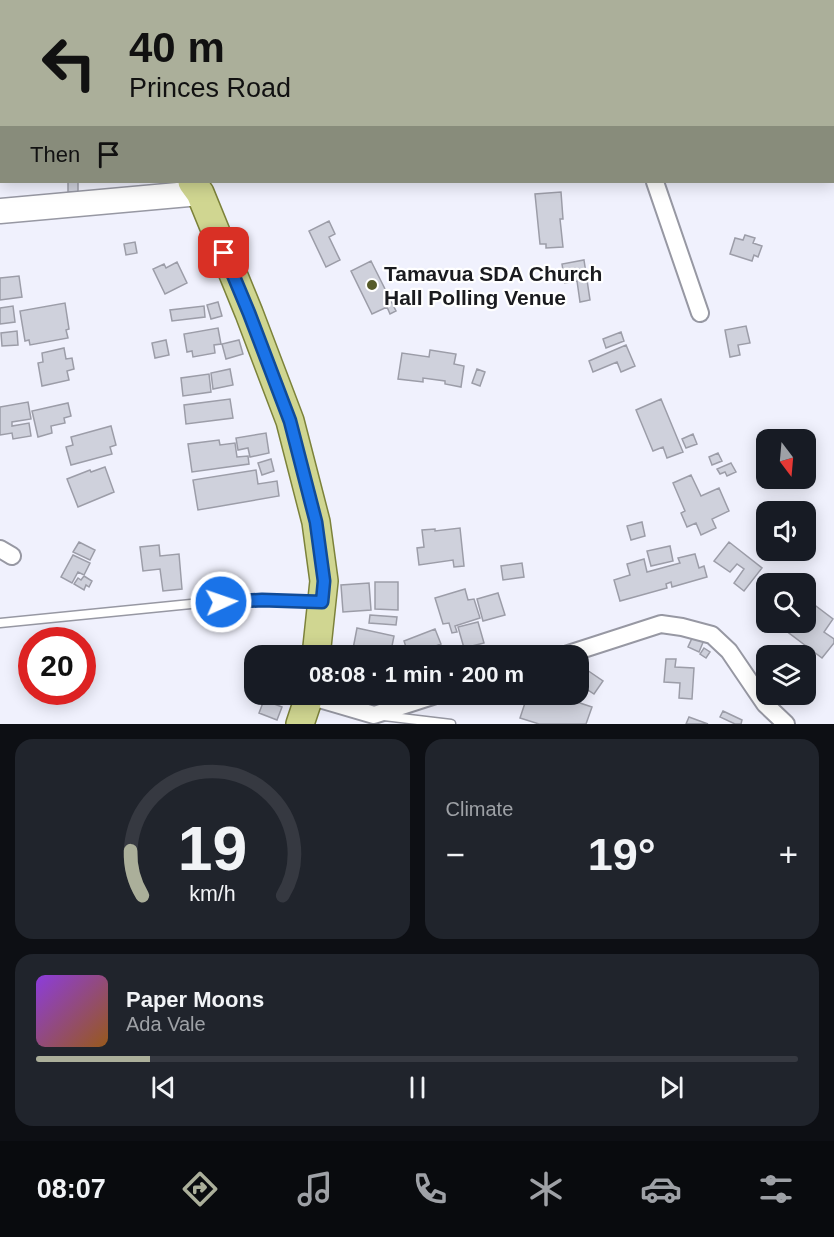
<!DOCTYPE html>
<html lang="en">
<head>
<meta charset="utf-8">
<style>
	:root { --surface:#171b24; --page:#20242c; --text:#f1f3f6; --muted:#9ea1a6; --line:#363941; --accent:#abaf9a }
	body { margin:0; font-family:Helvetica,sans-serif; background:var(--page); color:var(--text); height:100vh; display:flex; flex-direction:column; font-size:22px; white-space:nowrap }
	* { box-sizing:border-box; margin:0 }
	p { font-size:20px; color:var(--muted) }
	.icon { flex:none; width:33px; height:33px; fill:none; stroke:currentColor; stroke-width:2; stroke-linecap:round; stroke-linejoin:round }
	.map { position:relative; height:724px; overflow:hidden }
	.details { display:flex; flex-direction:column; gap:15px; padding:15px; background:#0d0f14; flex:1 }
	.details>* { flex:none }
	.top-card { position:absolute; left:0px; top:0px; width:834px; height:183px; box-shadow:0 3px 15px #0003; background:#abaf9a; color:#111; overflow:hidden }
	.needle { width:39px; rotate:164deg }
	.buttons { position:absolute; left:756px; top:429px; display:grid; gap:12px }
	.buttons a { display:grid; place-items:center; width:60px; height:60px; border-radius:12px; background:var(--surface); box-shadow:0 3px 15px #0003; font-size:30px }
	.speed { position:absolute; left:18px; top:627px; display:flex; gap:12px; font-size:30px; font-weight:700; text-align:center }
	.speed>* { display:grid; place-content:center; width:78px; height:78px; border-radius:50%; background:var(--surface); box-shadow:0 3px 15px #0003; line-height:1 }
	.speed .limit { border:9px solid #d22; background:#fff; color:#111 }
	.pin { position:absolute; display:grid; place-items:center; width:51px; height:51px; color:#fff; margin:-26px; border-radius:12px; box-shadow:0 3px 9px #0006 }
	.me { position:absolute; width:66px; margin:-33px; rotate:87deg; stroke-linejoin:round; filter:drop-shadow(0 0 4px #0008) }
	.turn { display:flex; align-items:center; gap:21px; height:126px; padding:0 30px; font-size:27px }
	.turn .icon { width:78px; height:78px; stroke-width:2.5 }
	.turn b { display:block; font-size:42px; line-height:51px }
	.then { display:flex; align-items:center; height:57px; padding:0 30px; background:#0003; gap:12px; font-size:22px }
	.big { font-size:45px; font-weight:700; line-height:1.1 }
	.details .widget { flex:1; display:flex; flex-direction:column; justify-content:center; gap:9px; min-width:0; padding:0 21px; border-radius:18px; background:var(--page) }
	.details .dial { align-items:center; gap:0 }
	.dial svg { height:156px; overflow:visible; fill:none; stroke:var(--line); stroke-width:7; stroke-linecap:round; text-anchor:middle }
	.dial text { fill:var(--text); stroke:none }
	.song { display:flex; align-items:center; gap:18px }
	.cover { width:72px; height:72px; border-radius:9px; background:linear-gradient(135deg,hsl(270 70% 55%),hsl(30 70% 35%)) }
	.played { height:6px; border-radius:3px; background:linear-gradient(90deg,var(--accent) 15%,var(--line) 15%) }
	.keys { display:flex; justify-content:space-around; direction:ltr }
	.heat { display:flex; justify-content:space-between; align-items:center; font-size:33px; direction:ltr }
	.details .tiles { flex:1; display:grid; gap:15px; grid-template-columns:1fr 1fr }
	.widget:last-child { grid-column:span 2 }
	.trip { position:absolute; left:244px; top:645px; width:345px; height:60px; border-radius:18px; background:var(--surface); box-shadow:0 3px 15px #0003; font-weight:700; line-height:60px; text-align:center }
	.tab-bar { display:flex; height:96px; justify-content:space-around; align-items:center; background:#090b0e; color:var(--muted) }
	.tab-bar .icon { width:42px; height:42px }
	.tab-bar .active { color:var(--accent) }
	.tab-bar b { font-size:27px; color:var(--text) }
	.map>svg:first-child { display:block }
	.building { fill:#cfd1dc; stroke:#9c9da8; stroke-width:1.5 }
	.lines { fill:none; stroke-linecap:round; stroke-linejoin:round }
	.lane-casing { stroke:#9798a3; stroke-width:11 }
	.street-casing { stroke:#9798a3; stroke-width:20 }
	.secondary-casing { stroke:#9798a3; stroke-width:27 }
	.primary-casing { stroke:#7c823a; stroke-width:30 }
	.lane { stroke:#fff; stroke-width:8 }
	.street { stroke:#fff; stroke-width:16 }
	.secondary { stroke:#fff; stroke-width:24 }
	.primary { stroke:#d0d691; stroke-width:27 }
	.route-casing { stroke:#114b97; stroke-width:15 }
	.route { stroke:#1a73e8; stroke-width:10 }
	.poi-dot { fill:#565b29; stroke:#fff; stroke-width:2 }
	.labels { text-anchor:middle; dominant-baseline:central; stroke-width:4.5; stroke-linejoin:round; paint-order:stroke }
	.poi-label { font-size:21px; font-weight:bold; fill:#1a1b1f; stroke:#fff; text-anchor:start }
</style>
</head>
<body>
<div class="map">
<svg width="834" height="724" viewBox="0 0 834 724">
	<rect width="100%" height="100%" fill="#f0f1fd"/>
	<path class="building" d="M68 182H78V192H68Z
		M561 192 563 219H560L563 247 546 248V244H540L535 194Z
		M329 221 335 234 329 237 340 260 326 267 309 231Z
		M745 235 755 238 753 243 762 246 758 257 754 255 752 261 730 254 735 238 743 240Z
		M135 242 137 253 126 255 124 244Z
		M584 260 590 300 580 302 577 281 565 283 562 264Z
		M371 261 396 311 390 314 387 307 372 314 351 271Z
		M177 262 187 283 165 294 153 269 164 264 166 268Z
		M19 276 22 297 0 300V278Z
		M218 302 222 316 211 319 207 305Z
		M65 303 69 329 66 330 68 338 30 345 29 340 25 341 20 311Z
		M13 306 15 322 0 324V308Z
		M204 306 205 317 172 321 170 310Z
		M746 326 750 343 738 345 740 355 730 357 725 330Z
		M218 328 221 344 214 345 215 353 193 357 192 351 187 352 184 334Z
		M17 331 18 345 2 346 1 333Z
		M621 332 624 341 606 348 603 339Z
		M166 340 169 355 155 358 152 343Z
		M239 340 243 354 226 359 222 344Z
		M626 345 635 366 621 372 617 362 593 372 589 361Z
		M64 348 66 359 72 358 74 369 67 371 69 380 42 386 38 363 43 362 42 353Z
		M430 350 456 354 454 364 464 366 461 387 445 384V381L423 378V382L398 379 402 353 429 357Z
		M230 369 233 385 213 389 211 373Z
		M477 369 485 372 480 386 472 383Z
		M209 374 211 392 183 396 181 378Z
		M230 399 233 418 186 424 184 405Z
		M661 399 683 452 667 458 663 447 653 451 636 410Z
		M28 402 31 419 12 422V426L29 423 31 436 13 439 12 433 0 435V407Z
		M68 403 71 416 64 418 65 423 51 426 52 433 38 437 32 411Z
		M111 426 116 445 110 447 112 454 71 465 66 447 73 445 71 437Z
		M266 433 269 453 250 457 248 448 238 450 236 438Z
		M693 434 697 444 686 448 682 439Z
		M219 440 220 445 235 443 237 457 248 456 249 464 192 472 188 444Z
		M718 453 722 461 712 465 709 457Z
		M271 459 274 471 262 475 258 463Z
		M731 463 736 472 727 476 725 472 720 474 717 469Z
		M105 467 114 492 78 507 67 479 90 470 91 472Z
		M256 470 258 484 277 481 279 496 198 510 193 480Z
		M691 475 701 496 719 488 729 511 712 519 716 528 701 535 696 523 687 527 681 513 685 511 673 483Z
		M642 522 645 536 631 540 627 526Z
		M460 528 464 566 454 567 453 560 419 565 417 548 424 547 422 530 435 529V531Z
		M79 542 95 550 90 560 73 552Z
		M729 542 762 568 744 591 734 583 744 569 737 564 730 572 714 561Z
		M159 545 160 556 179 554 182 589 163 591 160 569 143 571 140 547Z
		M670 546 673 561 651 566 647 551Z
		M695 554 699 568 704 566 707 577 672 587 671 582 666 584 667 588 620 601 614 580 630 575 627 564 644 559 647 572 680 563 678 558Z
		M73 555 90 563 84 575 78 572 72 583 61 577Z
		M522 563 524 577 503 580 501 566Z
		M84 576 92 581 89 587 86 585 84 590 74 584 78 578 81 580Z
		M375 582H398V610L375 609Z
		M369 583 371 610 343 612 341 585Z
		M465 589 468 600 474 599 480 618 455 626 457 632 452 633 449 623 443 624 435 598Z
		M498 593 505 615 483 621 477 599Z
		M808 600 833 619 824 632 834 639V643L822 658 785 630 791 622H806V604Z
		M370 615 397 617 396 625 369 623Z
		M478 622 484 643 464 648 458 627Z
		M357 628 394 636 391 651 384 650 383 656H360L352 654Z
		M435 629 441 644 409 656 404 641Z
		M693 636 704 640 699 652 688 647Z
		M704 648 710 652 706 658 700 654Z
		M666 659H676L675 667 694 668 692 699 679 698 680 683 664 682Z
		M587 670 603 681 594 694 579 684V681Z
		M544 694H553L592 707 586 724H539L520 718 527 697 542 702Z
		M264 700 282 707 277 720 259 713Z
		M723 711 742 720 741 724H735L720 717Z
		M689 717 708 724H686Z"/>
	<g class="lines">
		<defs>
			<path id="lane" d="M0 623 201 603 262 600 318 602
				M384 716 451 724"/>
			<path id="street" d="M479 0 483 2
				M655 182 700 313
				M0 549 12 556
				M562 656 661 624 682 627 712 635 729 651 765 704 786 724
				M309 696 374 715 439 694"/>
			<path id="secondary" d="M0 211 200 193"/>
			<path id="primary" d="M0 0 2 2
				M192 182 200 193 249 313 290 421 316 522 324 581 316 656
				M300 724 310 694"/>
		</defs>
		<use href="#lane" class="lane-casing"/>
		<use href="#street" class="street-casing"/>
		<use href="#secondary" class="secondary-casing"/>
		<use href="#primary" class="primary-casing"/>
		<use href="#lane" class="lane"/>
		<use href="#street" class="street"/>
		<use href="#secondary" class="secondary"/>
		<use href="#primary" class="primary"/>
	</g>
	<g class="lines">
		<defs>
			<path id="route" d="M221 602 262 600 322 602 324 581 316 522 290 421 249 313 224 253"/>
		</defs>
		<use href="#route" class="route-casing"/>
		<use href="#route" class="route"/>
	</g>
	<circle class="poi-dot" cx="372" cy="285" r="6"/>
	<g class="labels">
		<g class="poi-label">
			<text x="384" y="273">Tamavua SDA Church<tspan x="384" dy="24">Hall Polling Venue</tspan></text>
		</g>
	</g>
</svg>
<div class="buttons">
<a><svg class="needle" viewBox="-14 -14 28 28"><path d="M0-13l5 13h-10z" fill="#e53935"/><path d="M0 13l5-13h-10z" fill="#9ea1a6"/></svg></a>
<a><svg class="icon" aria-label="sound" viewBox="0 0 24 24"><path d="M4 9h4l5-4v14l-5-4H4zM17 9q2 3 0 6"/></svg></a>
<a><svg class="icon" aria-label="search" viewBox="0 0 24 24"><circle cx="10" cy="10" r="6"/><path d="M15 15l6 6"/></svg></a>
<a><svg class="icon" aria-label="layers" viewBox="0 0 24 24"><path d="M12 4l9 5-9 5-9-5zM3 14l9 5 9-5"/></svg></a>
</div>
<div class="speed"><div class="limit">20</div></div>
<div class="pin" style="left:224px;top:253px;background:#d93025"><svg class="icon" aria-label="arrive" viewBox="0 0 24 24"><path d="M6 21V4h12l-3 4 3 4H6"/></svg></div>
<svg class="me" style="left:221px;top:602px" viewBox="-20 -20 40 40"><circle r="17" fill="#1a73e8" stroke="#fff" stroke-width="3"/><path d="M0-11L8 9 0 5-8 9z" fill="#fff"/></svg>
<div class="trip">08:08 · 1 min · 200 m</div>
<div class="top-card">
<div class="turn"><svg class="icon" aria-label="left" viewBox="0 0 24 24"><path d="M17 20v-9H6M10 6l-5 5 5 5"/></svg><div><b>40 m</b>Princes Road</div></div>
<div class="then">Then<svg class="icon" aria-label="arrive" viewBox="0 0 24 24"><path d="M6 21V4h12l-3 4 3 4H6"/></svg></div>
</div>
</div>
<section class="details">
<div class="tiles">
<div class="widget dial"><svg viewBox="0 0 100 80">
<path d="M14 69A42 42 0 1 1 86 69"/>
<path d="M14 69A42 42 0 0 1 8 46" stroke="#abaf9a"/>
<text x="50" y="56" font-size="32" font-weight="700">19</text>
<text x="50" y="72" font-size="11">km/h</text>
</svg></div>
<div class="widget"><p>Climate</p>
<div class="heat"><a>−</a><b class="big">19°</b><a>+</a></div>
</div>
<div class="widget">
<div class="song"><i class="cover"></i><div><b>Paper Moons</b><p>Ada Vale</p></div></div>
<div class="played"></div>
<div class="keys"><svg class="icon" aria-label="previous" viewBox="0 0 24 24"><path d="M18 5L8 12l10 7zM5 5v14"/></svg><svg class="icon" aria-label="pause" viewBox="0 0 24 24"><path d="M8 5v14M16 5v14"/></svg><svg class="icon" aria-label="next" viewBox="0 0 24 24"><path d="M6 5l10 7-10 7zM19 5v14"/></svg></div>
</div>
</div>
</section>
<nav class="tab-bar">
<b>08:07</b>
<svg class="icon active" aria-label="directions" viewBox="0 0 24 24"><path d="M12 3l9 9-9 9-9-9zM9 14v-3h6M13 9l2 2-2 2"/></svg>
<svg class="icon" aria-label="music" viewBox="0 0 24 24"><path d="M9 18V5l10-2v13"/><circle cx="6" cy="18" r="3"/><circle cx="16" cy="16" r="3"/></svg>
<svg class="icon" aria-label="phone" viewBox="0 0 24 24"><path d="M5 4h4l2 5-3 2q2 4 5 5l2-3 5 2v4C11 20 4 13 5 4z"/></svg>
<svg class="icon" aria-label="climate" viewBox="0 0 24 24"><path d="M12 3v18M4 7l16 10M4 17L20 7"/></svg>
<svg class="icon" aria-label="car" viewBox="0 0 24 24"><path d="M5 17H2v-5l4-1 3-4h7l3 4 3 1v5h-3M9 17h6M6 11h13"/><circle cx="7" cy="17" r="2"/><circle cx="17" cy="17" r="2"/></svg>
<svg class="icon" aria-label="filters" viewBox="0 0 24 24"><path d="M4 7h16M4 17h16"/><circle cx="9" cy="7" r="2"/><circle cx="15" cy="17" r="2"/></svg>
</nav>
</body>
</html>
